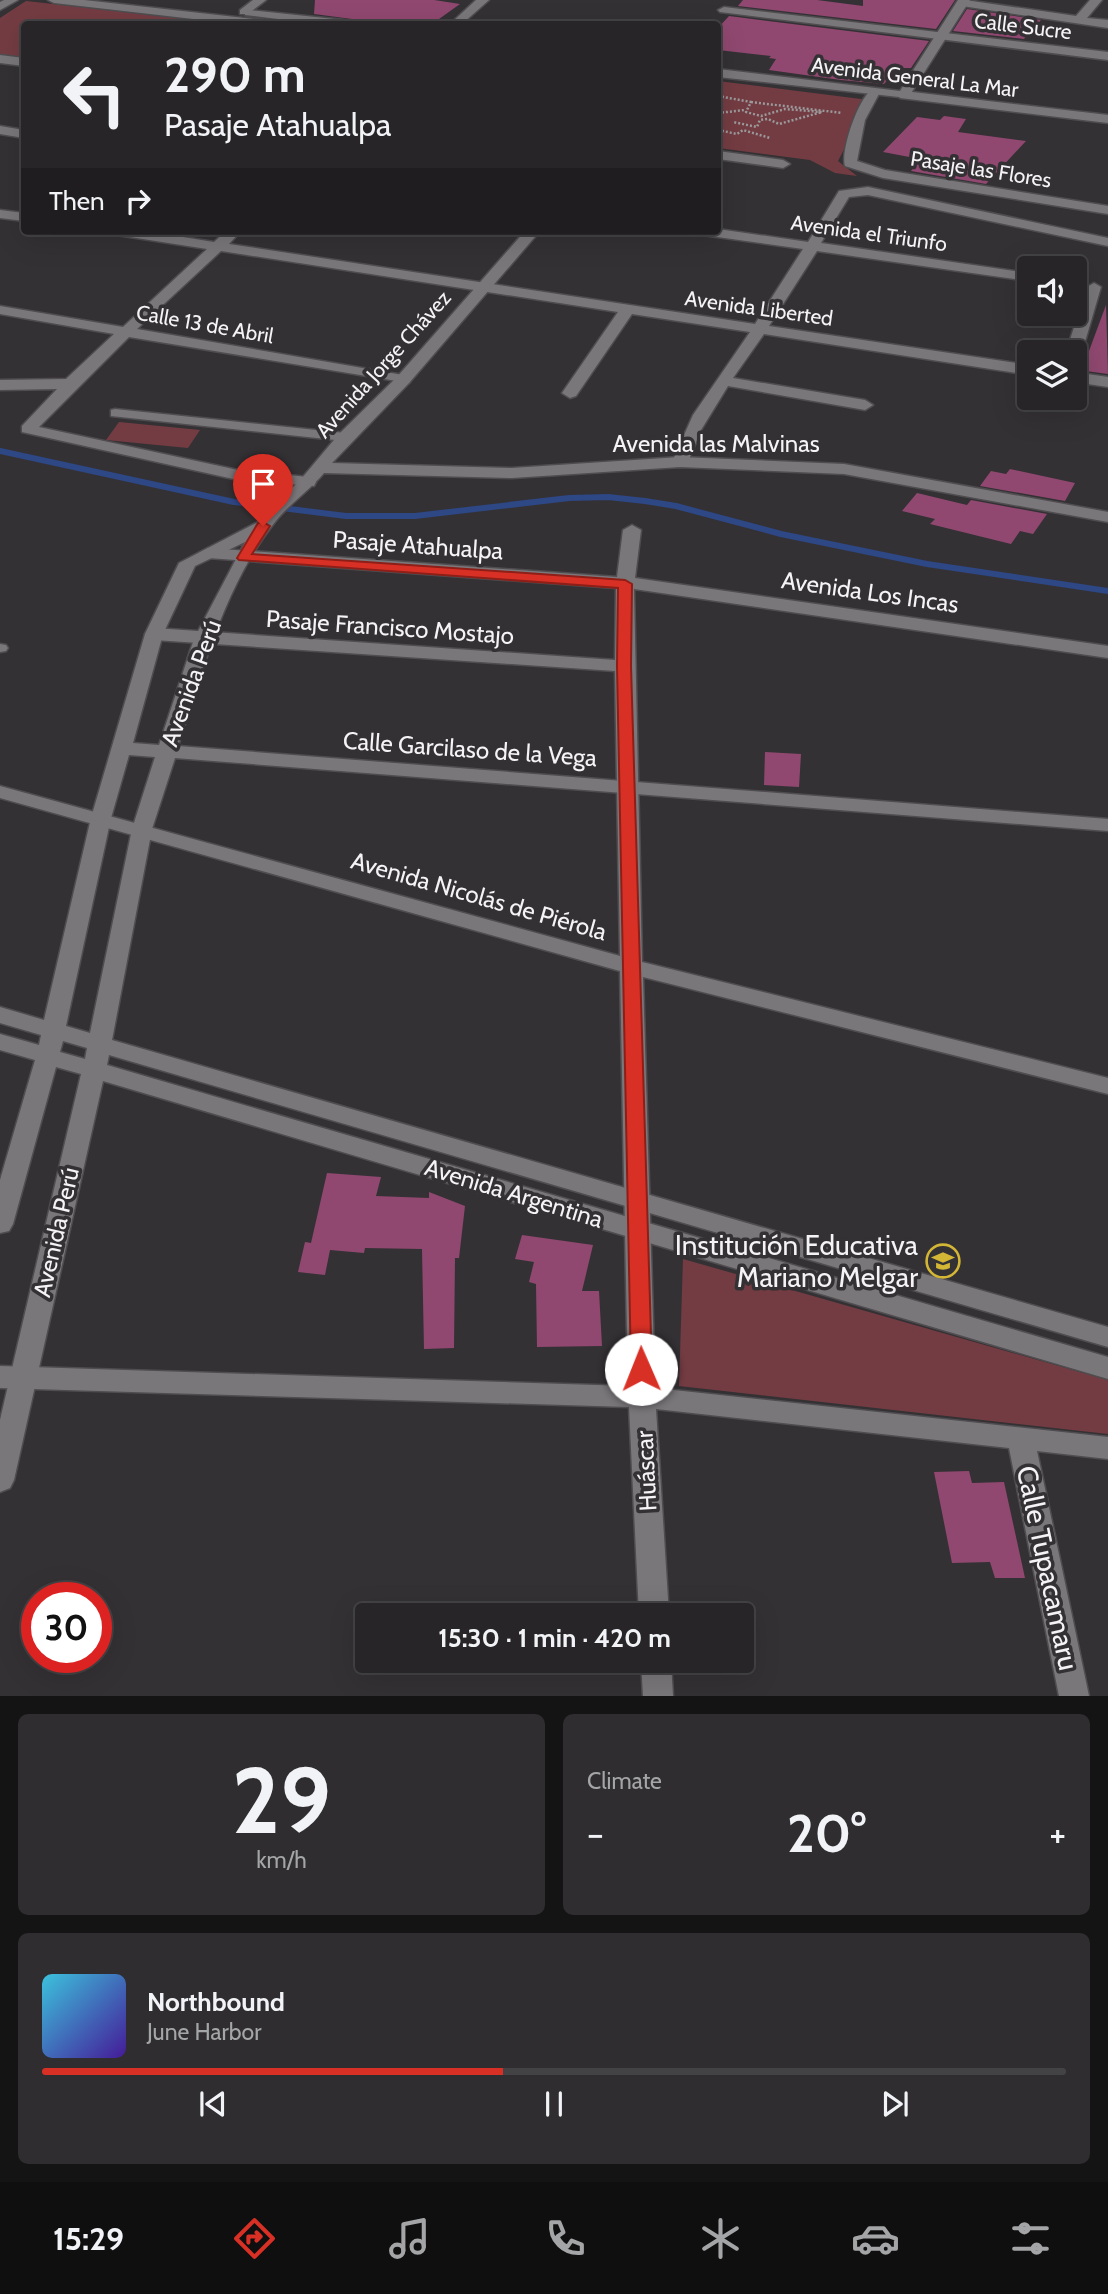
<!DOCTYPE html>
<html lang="en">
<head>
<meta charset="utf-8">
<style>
	:root { --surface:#272527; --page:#2f2d2f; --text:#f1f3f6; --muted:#a4a5a7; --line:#434244; --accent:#d93025 }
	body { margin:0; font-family:Cabin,sans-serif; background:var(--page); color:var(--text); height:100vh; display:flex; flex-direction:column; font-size:26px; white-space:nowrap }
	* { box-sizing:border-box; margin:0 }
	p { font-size:23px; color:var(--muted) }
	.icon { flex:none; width:38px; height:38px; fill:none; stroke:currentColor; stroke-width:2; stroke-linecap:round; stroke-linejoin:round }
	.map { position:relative; height:1696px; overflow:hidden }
	.panel { display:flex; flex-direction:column; gap:18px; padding:18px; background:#151415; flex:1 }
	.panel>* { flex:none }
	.hud { position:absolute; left:21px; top:21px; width:700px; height:214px; border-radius:7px; box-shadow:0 7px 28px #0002,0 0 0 2px var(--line); background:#272527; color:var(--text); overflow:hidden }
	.tools { position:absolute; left:1017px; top:256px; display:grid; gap:14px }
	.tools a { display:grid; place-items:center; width:70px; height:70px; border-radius:7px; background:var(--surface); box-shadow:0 7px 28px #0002,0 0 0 2px var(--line); font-size:35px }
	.speed { position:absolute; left:21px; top:1582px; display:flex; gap:14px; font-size:35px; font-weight:700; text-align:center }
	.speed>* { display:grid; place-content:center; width:91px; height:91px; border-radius:50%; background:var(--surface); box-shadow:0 7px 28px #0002,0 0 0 2px var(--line); line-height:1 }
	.speed .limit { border:10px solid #d22; background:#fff; color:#111 }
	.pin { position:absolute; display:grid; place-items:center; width:60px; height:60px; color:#fff; margin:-72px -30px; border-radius:50% 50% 50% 0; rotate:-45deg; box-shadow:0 0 7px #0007 }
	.pin .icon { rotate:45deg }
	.me { position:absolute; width:77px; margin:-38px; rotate:359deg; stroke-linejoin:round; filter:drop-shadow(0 0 5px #0008) }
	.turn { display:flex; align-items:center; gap:24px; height:147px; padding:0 28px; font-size:32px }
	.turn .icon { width:91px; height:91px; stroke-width:2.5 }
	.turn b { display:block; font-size:49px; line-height:60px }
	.then { display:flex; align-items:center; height:66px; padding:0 28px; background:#0003; gap:14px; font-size:26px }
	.big { font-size:52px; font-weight:700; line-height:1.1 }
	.panel .widget { flex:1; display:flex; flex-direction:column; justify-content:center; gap:10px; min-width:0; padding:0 24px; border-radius:10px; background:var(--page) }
	.panel .dial { align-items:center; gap:0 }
	.dial b { font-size:91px; line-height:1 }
	.song { display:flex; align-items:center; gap:21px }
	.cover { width:84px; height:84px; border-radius:10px; background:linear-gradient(135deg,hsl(190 70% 55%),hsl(260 70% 35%)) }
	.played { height:7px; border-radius:4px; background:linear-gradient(90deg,var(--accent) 45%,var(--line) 45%) }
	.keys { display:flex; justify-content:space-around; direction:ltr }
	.heat { display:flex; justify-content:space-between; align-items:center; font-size:38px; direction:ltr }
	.panel .tiles { flex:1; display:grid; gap:18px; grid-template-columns:1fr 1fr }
	.widget:last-child { grid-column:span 2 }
	.trip { position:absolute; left:355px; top:1603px; width:399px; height:70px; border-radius:7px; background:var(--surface); box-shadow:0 7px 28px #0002,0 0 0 2px var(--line); font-weight:700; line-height:70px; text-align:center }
	.tabs { display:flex; height:112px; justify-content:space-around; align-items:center; background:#100f10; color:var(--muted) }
	.tabs .icon { width:49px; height:49px }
	.tabs .selected { color:var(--accent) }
	.tabs b { font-size:32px; color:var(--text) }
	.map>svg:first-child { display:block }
	.green { fill:#733c42 }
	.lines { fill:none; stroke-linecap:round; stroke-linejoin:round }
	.stream { stroke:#2e4785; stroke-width:6 }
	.building { fill:#904870 }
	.lane-casing { stroke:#4f4d50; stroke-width:3 }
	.street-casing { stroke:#4f4d50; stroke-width:3 }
	.secondary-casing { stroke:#4f4d50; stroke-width:3 }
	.path { stroke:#9b999b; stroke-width:2.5; stroke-dasharray:2 2; stroke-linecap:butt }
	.lane { fill:#7a777b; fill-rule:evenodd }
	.street { fill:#7a777b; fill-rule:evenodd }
	.secondary { fill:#7a777b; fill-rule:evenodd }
	.route { fill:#d93025; stroke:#8d1f18; stroke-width:2 }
	.labels { text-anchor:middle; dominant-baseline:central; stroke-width:7; stroke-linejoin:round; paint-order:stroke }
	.far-street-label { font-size:21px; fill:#f5f3f5; stroke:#343134 }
	.street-label { font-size:24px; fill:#f5f3f5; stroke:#343134 }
	.near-poi-label { font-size:28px; fill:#f5f3f5; stroke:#343134; text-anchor:end }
	.near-street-label { font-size:28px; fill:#f5f3f5; stroke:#343134 }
</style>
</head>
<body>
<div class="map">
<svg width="1108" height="1696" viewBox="0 0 1108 1696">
	<rect width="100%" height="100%" fill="#343134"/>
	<path class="green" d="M26 1 233 24H24V59L0 56V18Z
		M718 81 861 99 868 103 838 161 857 176 835 173 810 160 718 148Z
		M119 422 200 430 188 448 106 440Z
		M683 1259 1108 1380V1434L679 1386Z"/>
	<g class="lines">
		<path class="stream" d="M0 451 234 502 346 516H415L569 498 608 497 645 501 676 506 781 534 927 564 1108 591"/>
	</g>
	<path class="building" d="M315 0H434L460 4 432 24H390L314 14Z
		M743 0H817L863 6V0H955L936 29 738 6Z
		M967 9 1041 20 1024 39 953 31Z
		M729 16 929 41 911 68H898L884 84 841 80 769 70 776 59 769 58 771 56 718 50V28Z
		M944 116 966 119 958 132 1026 141 986 184 911 171 920 159 883 152 917 117 940 120Z
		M1106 305 1108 374 1078 370 1086 350 1089 351Z
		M1010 469 1075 483 1065 501 980 486 991 471 1006 474Z
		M917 493 967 505 971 500 1047 514 1033 534 1020 531 1011 544 930 524 935 519 902 511Z
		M765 752 801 754 799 787 764 785Z
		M327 1173 381 1177 376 1196 429 1198V1192L465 1206 459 1258H455L454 1348 424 1349 422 1249 365 1248 364 1253 330 1250 325 1275 298 1272 305 1242 311 1243Z
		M522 1235 593 1245 582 1291H599L602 1346 537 1347 536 1284 529 1282 534 1262 515 1259Z
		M969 1471 972 1483 1004 1482 1025 1578H995L990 1562 952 1563 934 1472Z"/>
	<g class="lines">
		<defs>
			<path id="lane" d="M115 409 345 433 351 437 345 441 111 416V410Z
				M0 644 6 645 8 648 6 651 0 652Z"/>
			<path id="street" d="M4 0H18L0 10V2Z
				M253 0H266L248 14H240V10Z
				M476 0H489L462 24H450Z
				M965 0 1076 16 1090 0H1102L1087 18 1108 20V28L962 6 956 3Z
				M724 7 1108 52V60L720 12 718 10Z
				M0 55 24 58V66L0 63Z
				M874 88 880 92 865 120 857 161 885 170 1108 206V214L883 178 845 166C840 151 859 95 874 88Z
				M904 91 1108 115V123L900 98 898 95Z
				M0 126 24 130V138L0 134Z
				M718 151 783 160 790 164 783 168 718 159Z
				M868 187 1108 238V246L868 195 849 197 821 243 1029 273V281L817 251 769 326 1029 365V375L764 334 733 378 865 400 873 405 865 410 728 386 701 430 688 462 680 467 672 462 693 415 750 332 632 314 576 396 570 398 562 393 618 312 221 251 137 329 403 375 411 380 409 383 129 337 39 427 238 470 308 477 314 478 316 482 314 486 238 480 22 432V426L57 389 0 390V380L66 379 114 334 0 314V306L123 327 207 249 117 235 110 231H145L214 242 226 231H241L229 244 755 324 803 249 703 235 696 231 718 229 808 242 839 191Z
				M0 210 24 213V221L0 218Z
				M1094 283 1101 287 1082 352 1074 356V352H1066L1087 287Z
				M1074 372 1108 377V387L1074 382Z
				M632 525 641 530 635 578 1108 646V658L634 589 642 962 1108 1078V1094L643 977 655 1388 1108 1437V1459L1037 1451 1089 1696H1059L1009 1448 656 1409 669 1615H639L629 1407 0 1388V1366L628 1386 620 971 0 798V786L620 956 615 671 154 640 145 634 154 628 615 660 616 588 208 558 199 553 208 548 617 577 623 530Z
				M641 1661H671L673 1696H643Z"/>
			<path id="secondary" d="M48 0H84L263 20 269 24H237L54 3Z
				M958 0H970L908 98 718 77V69L900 91Z
				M249 10 344 20 350 24H318L245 15V11Z
				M525 231H540L409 383 332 463 512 468 680 457 844 464 1108 512V522L844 474 680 467 512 478 324 473C309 491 289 504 275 522 225 584 202 672 178 746L1108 819V831L175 758 152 829 112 1040 1108 1327V1347L109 1055 107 1065 1108 1357V1379L103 1081 14 1480 10 1488 0 1492V1420L81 1074 56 1067 13 1224 9 1231 0 1233V1180L35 1060 0 1050V1034L39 1045 41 1035 0 1023V1007L44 1020 91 818 145 634 179 563 258 522 302 478 339 434 397 377ZM245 542 194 639 159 745 133 743 163 634 195 566ZM129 755 155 757 132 829 90 1033 66 1026 111 818ZM63 1041 87 1048 85 1059 60 1052Z"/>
		</defs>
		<use href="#lane" class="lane-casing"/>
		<use href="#street" class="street-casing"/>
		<use href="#secondary" class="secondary-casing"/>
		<path class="path" d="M718 96 751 102 746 112 761 116 785 109 822 112 779 124 768 119 760 120 757 127 733 122
			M751 102 842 113
			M718 113 745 110
			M718 130 737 134 743 130 770 138"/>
		<use href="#lane" class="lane"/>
		<use href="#street" class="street"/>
		<use href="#secondary" class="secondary"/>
	</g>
	<path class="route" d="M263 522 270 526 252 554 625 580 632 584 631 666 652 1369 649 1375H634L631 1369 617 666 618 588 239 560 237 558 258 523Z"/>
	<defs>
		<symbol id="school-ring" viewBox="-11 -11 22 22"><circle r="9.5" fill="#343134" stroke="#d3b635" stroke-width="1.5"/><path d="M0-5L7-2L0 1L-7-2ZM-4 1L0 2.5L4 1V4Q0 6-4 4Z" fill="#d3b635"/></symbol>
	</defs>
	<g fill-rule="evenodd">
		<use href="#school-ring" x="924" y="1242" width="38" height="38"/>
	</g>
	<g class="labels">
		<g class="far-street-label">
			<text transform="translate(1023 26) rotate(7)">Calle Sucre</text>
			<text transform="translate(915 77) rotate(7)">Avenida General La Mar</text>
			<text transform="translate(981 169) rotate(9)">Pasaje las Flores</text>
			<text transform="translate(869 233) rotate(8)">Avenida el Triunfo</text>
			<text transform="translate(759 308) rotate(8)">Avenida Liberted</text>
			<text transform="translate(205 324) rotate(10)">Calle 13 de Abril</text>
			<text transform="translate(383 364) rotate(-48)">Avenida Jorge Chávez</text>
		</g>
		<g class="street-label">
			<text x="716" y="443">Avenida las Malvinas</text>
			<text transform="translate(418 545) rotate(4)">Pasaje Atahualpa</text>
			<text transform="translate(870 592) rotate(8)">Avenida Los Incas</text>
			<text transform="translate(390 627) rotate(4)">Pasaje Francisco Mostajo</text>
			<text transform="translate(191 683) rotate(-70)">Avenida Perú</text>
			<text transform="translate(470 749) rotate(4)">Calle Garcilaso de la Vega</text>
			<text transform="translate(479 896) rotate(16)">Avenida Nicolás de Piérola</text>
			<text transform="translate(514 1193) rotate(17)">Avenida Argentina</text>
			<text transform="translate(56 1232) rotate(-77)">Avenida Perú</text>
			<text transform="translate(646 1471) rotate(-93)">Huáscar</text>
		</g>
		<g class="near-poi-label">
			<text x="918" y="1245">Institución Educativa<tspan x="918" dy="32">Mariano Melgar</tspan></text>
		</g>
		<g class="near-street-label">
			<text transform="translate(1048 1568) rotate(78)">Calle Tupacamaru</text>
		</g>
	</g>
</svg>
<div class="tools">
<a><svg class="icon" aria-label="sound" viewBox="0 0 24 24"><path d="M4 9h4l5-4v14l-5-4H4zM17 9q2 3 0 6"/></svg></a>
<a><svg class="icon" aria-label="layers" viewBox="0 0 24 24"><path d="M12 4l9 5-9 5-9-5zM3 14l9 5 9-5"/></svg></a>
</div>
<div class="speed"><div class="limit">30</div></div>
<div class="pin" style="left:263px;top:526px;background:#d93025"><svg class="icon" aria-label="arrive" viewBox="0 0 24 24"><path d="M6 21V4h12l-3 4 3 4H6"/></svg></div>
<svg class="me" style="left:641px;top:1369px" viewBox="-20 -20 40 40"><circle r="19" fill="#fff"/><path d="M0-13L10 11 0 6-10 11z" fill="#d93025"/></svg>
<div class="trip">15:30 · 1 min · 420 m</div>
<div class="hud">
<div class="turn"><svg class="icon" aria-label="left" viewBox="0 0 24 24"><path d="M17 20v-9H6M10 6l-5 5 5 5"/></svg><div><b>290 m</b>Pasaje Atahualpa</div></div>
<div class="then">Then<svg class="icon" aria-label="right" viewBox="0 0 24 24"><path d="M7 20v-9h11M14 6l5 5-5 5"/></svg></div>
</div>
</div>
<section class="panel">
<div class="tiles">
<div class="widget dial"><b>29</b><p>km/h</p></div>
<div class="widget"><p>Climate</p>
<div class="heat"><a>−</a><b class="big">20°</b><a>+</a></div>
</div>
<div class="widget">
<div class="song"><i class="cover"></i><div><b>Northbound</b><p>June Harbor</p></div></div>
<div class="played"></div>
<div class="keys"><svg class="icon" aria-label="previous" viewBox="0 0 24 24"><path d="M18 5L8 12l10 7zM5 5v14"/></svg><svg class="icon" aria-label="pause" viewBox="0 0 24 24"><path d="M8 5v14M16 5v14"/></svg><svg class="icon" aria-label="next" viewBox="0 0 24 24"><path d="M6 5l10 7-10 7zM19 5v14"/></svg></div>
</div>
</div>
</section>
<nav class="tabs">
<b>15:29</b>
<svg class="icon selected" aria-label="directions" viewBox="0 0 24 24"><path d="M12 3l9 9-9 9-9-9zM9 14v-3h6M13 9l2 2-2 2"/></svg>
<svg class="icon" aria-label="music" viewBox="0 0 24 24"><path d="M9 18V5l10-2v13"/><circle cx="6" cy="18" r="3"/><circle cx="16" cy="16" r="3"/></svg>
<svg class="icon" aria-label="phone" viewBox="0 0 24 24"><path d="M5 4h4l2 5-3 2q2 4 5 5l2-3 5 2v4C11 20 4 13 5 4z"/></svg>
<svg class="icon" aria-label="climate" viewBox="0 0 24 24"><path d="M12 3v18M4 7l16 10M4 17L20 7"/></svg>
<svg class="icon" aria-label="car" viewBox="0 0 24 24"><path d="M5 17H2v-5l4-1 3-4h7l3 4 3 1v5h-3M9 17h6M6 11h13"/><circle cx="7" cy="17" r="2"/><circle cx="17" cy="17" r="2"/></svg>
<svg class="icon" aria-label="filters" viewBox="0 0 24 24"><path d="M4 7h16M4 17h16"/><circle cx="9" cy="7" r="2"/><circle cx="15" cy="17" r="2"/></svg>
</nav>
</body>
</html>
